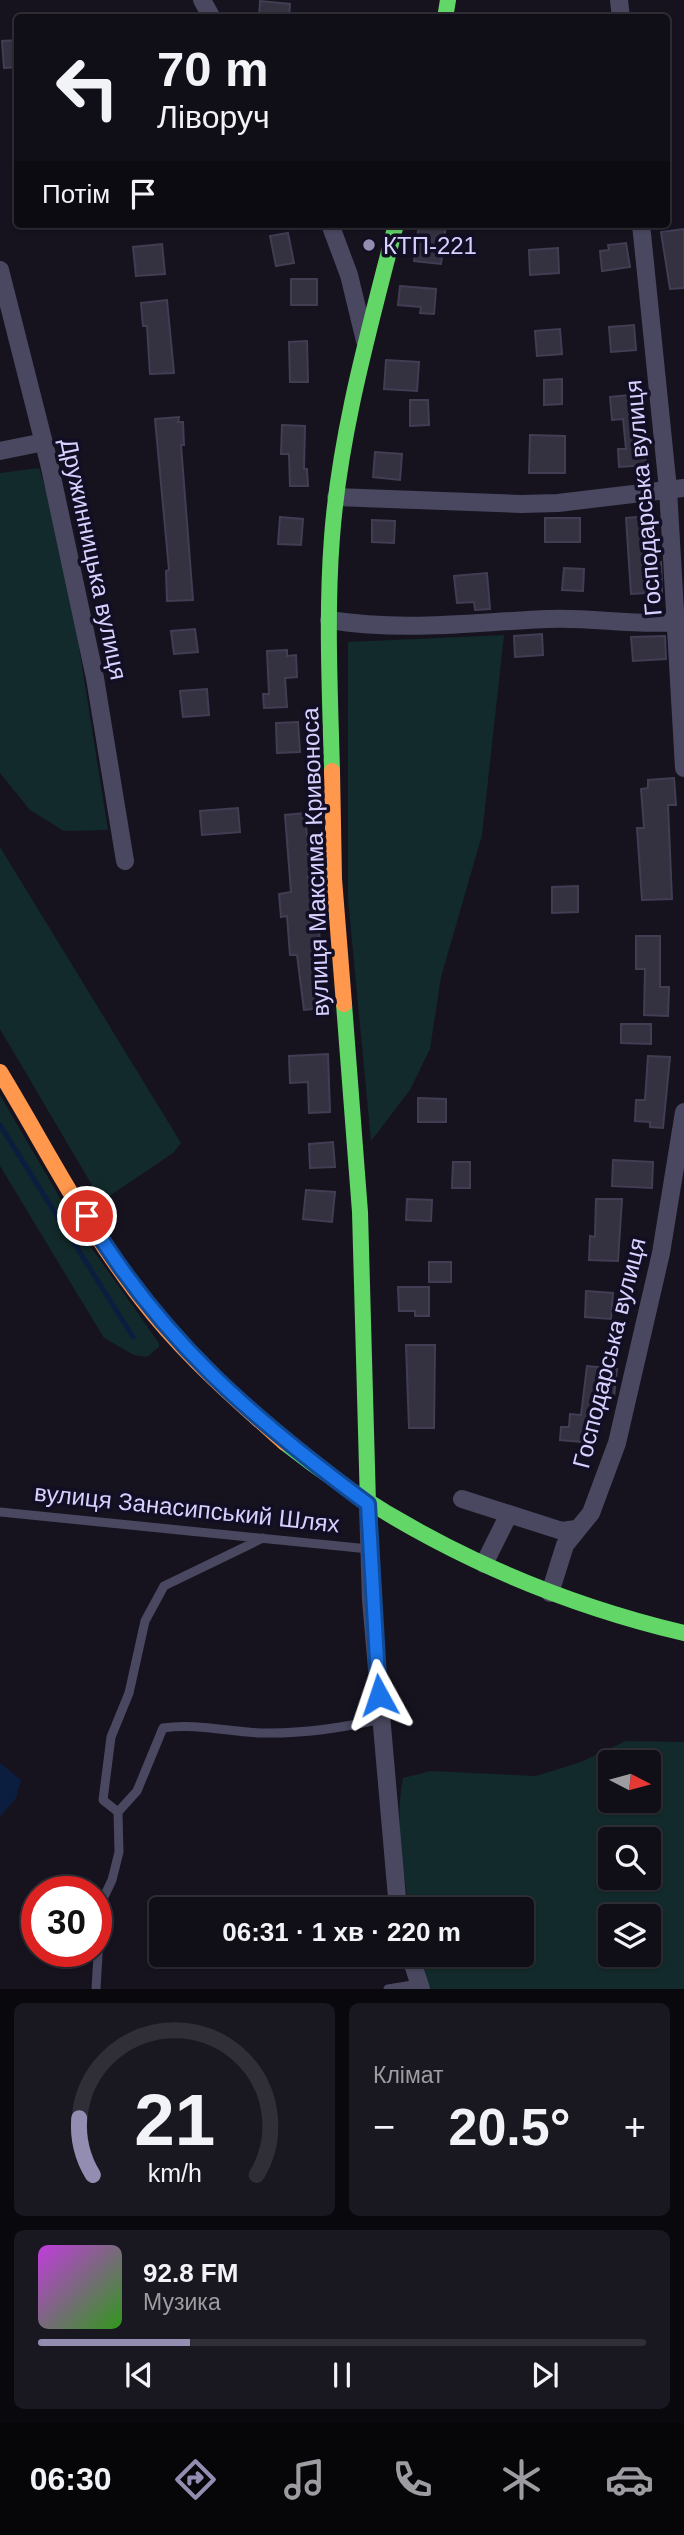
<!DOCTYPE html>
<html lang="uk">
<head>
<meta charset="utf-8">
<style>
	:root { --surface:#100e17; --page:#191720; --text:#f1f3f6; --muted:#9c9ca1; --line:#302e36; --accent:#938eb1 }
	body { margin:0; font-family:Helvetica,sans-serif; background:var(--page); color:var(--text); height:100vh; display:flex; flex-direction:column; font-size:26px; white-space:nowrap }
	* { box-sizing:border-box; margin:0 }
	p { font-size:23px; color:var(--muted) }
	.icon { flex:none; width:38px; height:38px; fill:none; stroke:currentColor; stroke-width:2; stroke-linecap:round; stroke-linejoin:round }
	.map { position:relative; height:1989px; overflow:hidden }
	.sheet { display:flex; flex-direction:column; gap:14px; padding:14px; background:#09080d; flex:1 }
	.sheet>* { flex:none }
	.hud { position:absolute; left:14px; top:14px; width:656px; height:214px; border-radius:7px; box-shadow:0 2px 5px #0004,0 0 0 2px var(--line); background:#100e17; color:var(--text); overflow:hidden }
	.needle { width:46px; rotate:96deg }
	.tools { position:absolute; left:598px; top:1750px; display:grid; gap:14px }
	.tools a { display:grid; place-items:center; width:63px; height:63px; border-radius:7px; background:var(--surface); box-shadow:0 2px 5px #0004,0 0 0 2px var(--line); font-size:35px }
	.speed { position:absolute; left:21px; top:1876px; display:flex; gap:14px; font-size:35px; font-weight:700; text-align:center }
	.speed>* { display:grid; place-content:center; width:91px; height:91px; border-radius:50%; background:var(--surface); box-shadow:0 2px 5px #0004,0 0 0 2px var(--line); line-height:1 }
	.speed .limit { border:10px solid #d22; background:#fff; color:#111 }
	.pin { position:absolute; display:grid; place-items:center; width:60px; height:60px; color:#fff; margin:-30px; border:4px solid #fff; border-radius:50%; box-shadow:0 2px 7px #0007 }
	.me { position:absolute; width:77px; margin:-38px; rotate:355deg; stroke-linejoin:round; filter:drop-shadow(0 0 5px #0008) }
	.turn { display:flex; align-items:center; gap:24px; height:147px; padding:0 28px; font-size:32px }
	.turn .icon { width:91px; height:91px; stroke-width:2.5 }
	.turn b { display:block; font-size:49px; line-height:60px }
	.then { display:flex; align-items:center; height:66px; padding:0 28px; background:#0003; gap:14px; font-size:26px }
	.big { font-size:52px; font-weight:800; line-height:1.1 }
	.sheet .tile { flex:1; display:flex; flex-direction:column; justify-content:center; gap:10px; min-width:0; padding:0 24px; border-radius:10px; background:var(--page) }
	.sheet .dial { align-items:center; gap:0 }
	.dial svg { height:182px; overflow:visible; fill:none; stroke:var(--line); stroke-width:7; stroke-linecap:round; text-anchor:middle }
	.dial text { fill:var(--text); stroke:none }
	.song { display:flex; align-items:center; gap:21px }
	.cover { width:84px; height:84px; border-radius:10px; background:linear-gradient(135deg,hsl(290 70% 55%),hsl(110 70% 35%)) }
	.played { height:7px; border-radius:4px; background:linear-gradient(90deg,var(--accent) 25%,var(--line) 25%) }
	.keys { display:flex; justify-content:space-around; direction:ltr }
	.heat { display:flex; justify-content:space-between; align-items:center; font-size:38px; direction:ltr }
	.sheet .tiles { flex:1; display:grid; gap:14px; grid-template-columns:1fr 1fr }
	.tile:last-child { grid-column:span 2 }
	.trip { position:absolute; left:149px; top:1897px; width:385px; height:70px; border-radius:7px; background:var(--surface); box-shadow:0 2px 5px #0004,0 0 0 2px var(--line); font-weight:800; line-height:70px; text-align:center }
	.dock { display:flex; height:112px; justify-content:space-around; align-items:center; background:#060609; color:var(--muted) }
	.dock .icon { width:49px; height:49px }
	.dock .on { color:var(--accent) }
	.dock b { font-size:32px; color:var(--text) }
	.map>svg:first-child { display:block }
	.green { fill:#122a2b; fill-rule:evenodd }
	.water { fill:#0b1e3f }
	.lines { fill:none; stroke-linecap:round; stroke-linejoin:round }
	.stream { stroke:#0b1e3f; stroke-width:5 }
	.building { fill:#343141; stroke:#423d53; stroke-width:2 }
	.lane { stroke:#494860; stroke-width:9 }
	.street { stroke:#494860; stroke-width:18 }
	.fast { stroke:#63d668; stroke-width:16 }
	.slow { stroke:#ff974d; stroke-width:16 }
	.route-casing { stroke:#114b97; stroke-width:18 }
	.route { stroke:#1a73e8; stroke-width:12 }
	.poi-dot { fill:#938eb1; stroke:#120e24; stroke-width:2.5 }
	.labels { text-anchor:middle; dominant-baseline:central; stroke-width:7; stroke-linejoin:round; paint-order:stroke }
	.poi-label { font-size:24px; fill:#d6d1ff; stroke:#120e24; text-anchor:start }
	.street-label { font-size:24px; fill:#d6d1ff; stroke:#120e24 }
</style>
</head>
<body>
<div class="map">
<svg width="684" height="1989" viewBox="0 0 684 1989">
	<rect width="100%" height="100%" fill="#16131f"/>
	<path class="green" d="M39 468 63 546 108 830 64 831 30 810 0 773V473Z
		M504 635 482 835 441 977 430 1049 410 1090 371 1141 348 898V642Z
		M0 847 181 1143 173 1153 105 1199 99 1197 0 1029Z
		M0 1095 78 1229 159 1343V1347L147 1357 134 1355 104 1338 0 1166Z
		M626 1741 684 1742V1989H429L421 1955H522V1909H410C402 1872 395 1816 403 1778L430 1771 536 1776 581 1762ZM611 1762H649V1801H611ZM611 1839H649V1878H611ZM611 1916H649V1955H611Z"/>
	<path class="water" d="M0 1763 21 1780 16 1798 0 1817Z"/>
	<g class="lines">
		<path class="stream" d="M0 1125 133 1337"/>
	</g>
	<path class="building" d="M260 1 290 4 289 18H259Z
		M18 40V67L4 68 2 41Z
		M419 224 446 225 441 264 414 261Z
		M684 229V288L670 289 661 232Z
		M288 233 294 263 276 266 270 236Z
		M626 243 630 267 602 271 600 251 609 250 608 245Z
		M162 244 165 274 136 276 133 247Z
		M558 248 559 273 530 275 529 250Z
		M291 279H317V305H291Z
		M400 286 436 289 434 314 420 313 421 307 398 305Z
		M167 300 174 373 150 374 147 326H143L141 303Z
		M634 325 636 350 611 352 609 327Z
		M560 329 562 354 537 356 535 331Z
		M307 341 308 382H290L289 342Z
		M386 360 419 362 417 391 384 389Z
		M562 379V404L544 405V380Z
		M640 394 646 465 619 467 618 449H626L623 419 612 420 610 397Z
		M410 400H428L429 425 410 426Z
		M179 417 178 422H183L184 445H181L193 600 167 601 166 571 169 570 155 419Z
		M282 425 305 426 304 469H307L308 486H290L289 454H281Z
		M530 435 565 436V473H529Z
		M375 452 402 454 400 480 373 477Z
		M650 516 654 563 661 562 662 592 631 594 626 518Z
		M280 517 303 519 301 545 278 544Z
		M545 518H580V542H545Z
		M372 520 395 521 394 543 372 542Z
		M564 568 584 569 583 591 562 590Z
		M487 573 490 609 475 610 474 602 457 603 454 576Z
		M195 629 198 652 174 654 171 631Z
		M542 634 543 655 515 657 514 636Z
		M665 636 666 659 633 661 631 637Z
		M287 650V656L296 655 297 677 285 678 287 707 264 708 263 694H269L267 651Z
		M207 689 209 715 183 717 180 691Z
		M298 722 300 752 277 753 276 723Z
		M674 778 676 805H668L672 899 642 900 637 828H644L641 789 648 788V780Z
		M238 808 240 832 202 835 200 811Z
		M305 813 309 861 315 860 316 875 308 876 314 931 319 930 321 953 315 954 322 1008 304 1010 297 955H290L287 916 281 917 279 894 291 892 285 815Z
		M578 886V912L552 913V887Z
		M636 936H660V987H669L668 1016 644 1015 645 969H636Z
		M621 1024H651V1044L621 1043Z
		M328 1054 330 1112 309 1113 308 1082 290 1083 289 1056Z
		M648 1056 670 1057 663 1128 650 1127V1122L635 1121 636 1100H645Z
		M418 1098 446 1099V1122H418Z
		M333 1142 335 1167 310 1168 309 1144Z
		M613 1160 653 1162 652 1188 612 1186Z
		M453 1162H470V1188H452Z
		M306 1190 335 1192 332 1222 303 1219Z
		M407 1199 432 1200 431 1221 406 1220Z
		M596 1199H622L618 1261 589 1260 590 1236 595 1237Z
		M429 1262H451V1282H429Z
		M398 1287H429V1316H415V1311H399Z
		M586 1291 613 1293 611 1319 585 1317Z
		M406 1345H435L434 1428H409Z
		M587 1366 617 1369 614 1397 598 1395 594 1443 560 1440 561 1427H569L570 1414 581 1415Z"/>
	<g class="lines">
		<path class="lane" d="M0 1512 369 1549
			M118 1812 137 1791 163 1728C196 1723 229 1732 261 1733 302 1734 342 1728 381 1719
			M96 1989 101 1903 112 1880 119 1852 118 1812 103 1800 111 1737 129 1693 145 1621 164 1586 263 1538
			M388 1989 419 1984"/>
		<path class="street" d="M202 0 212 18
			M619 0 621 18
			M330 224 349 275 365 341
			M641 224 668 489 684 768
			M0 270 49 463 95 678 125 861
			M0 451 44 442
			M336 497 521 504 558 503 684 488
			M329 620C407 632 472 622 549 619 592 617 635 626 678 622
			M462 1499 562 1531 576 1529
			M368 1504 371 1600 398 1909
			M484 1564 509 1514
			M550 1593 565 1545 591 1513 617 1443 661 1253 684 1112
			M410 1955 421 1989"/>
		<path class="fast" d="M445 18 448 0
			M332 771C330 693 326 615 332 537 340 431 370 327 396 224
			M344 1004 360 1212 368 1504
			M285 1443C402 1535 540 1599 684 1633"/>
		<path class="slow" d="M332 771 334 879 344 1004
			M0 1072C49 1153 94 1243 155 1316 194 1363 240 1403 285 1443"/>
	</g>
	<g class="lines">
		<defs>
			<path id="route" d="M87 1216C161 1340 253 1419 368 1504L379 1695"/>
		</defs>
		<use href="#route" class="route-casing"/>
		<use href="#route" class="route"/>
	</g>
	<circle class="poi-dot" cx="369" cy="245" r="7"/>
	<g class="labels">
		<g class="poi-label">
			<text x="383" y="245">КТП-221</text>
		</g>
		<g class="street-label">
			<text transform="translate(643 498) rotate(-95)">Господарська вулиця</text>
			<text transform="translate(94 559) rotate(78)">Дружинницька вулиця</text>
			<text transform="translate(315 862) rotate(-92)">вулиця Максима Кривоноса</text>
			<text transform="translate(609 1353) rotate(-76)">Господарська вулиця</text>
			<text transform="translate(187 1508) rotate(6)">вулиця Занасипський Шлях</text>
		</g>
	</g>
</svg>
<div class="tools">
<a><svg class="needle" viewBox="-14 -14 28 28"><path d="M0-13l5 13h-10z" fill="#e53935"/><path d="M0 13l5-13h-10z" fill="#9c9ca1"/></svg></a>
<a><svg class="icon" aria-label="search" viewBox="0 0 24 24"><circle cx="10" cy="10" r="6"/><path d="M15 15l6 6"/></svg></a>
<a><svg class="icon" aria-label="layers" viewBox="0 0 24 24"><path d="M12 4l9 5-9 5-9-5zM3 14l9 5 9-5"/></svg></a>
</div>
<div class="speed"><div class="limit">30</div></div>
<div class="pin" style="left:87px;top:1216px;background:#d93025"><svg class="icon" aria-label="arrive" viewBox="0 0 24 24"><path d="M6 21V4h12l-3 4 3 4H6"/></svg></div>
<svg class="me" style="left:379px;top:1695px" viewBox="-20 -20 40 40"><path d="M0-17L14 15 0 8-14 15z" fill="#1a73e8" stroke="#fff" stroke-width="4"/></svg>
<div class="trip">06:31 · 1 хв · 220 m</div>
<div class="hud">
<div class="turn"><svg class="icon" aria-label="left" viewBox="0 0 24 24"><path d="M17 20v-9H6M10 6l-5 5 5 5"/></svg><div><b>70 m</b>Ліворуч</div></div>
<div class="then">Потім<svg class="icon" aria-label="arrive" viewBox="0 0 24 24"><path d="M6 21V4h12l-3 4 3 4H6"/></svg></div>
</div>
</div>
<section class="sheet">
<div class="tiles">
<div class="tile dial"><svg viewBox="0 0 100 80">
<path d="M14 69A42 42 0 1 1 86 69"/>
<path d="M14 69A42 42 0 0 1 8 44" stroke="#938eb1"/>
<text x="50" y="56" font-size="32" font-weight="700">21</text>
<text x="50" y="72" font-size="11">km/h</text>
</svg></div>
<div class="tile"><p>Клімат</p>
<div class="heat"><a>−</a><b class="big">20.5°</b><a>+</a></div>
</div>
<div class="tile">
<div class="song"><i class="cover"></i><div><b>92.8 FM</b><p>Музика</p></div></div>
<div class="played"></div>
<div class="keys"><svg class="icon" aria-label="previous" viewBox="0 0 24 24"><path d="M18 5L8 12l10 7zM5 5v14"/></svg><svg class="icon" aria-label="pause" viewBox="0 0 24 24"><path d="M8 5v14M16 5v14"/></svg><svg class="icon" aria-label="next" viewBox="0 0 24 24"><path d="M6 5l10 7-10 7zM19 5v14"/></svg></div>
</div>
</div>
</section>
<nav class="dock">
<b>06:30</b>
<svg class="icon on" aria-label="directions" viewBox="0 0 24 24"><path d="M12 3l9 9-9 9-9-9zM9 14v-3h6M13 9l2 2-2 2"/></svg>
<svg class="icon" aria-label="music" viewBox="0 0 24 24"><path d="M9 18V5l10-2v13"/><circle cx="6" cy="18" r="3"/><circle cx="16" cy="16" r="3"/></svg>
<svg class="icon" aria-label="phone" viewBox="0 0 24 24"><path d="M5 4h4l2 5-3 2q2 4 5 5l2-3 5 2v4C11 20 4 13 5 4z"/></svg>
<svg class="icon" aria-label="climate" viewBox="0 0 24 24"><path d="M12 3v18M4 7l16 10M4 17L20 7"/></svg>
<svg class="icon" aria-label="car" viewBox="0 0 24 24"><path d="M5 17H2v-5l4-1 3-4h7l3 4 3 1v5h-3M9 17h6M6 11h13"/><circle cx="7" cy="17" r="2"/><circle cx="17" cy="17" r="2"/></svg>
</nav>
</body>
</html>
